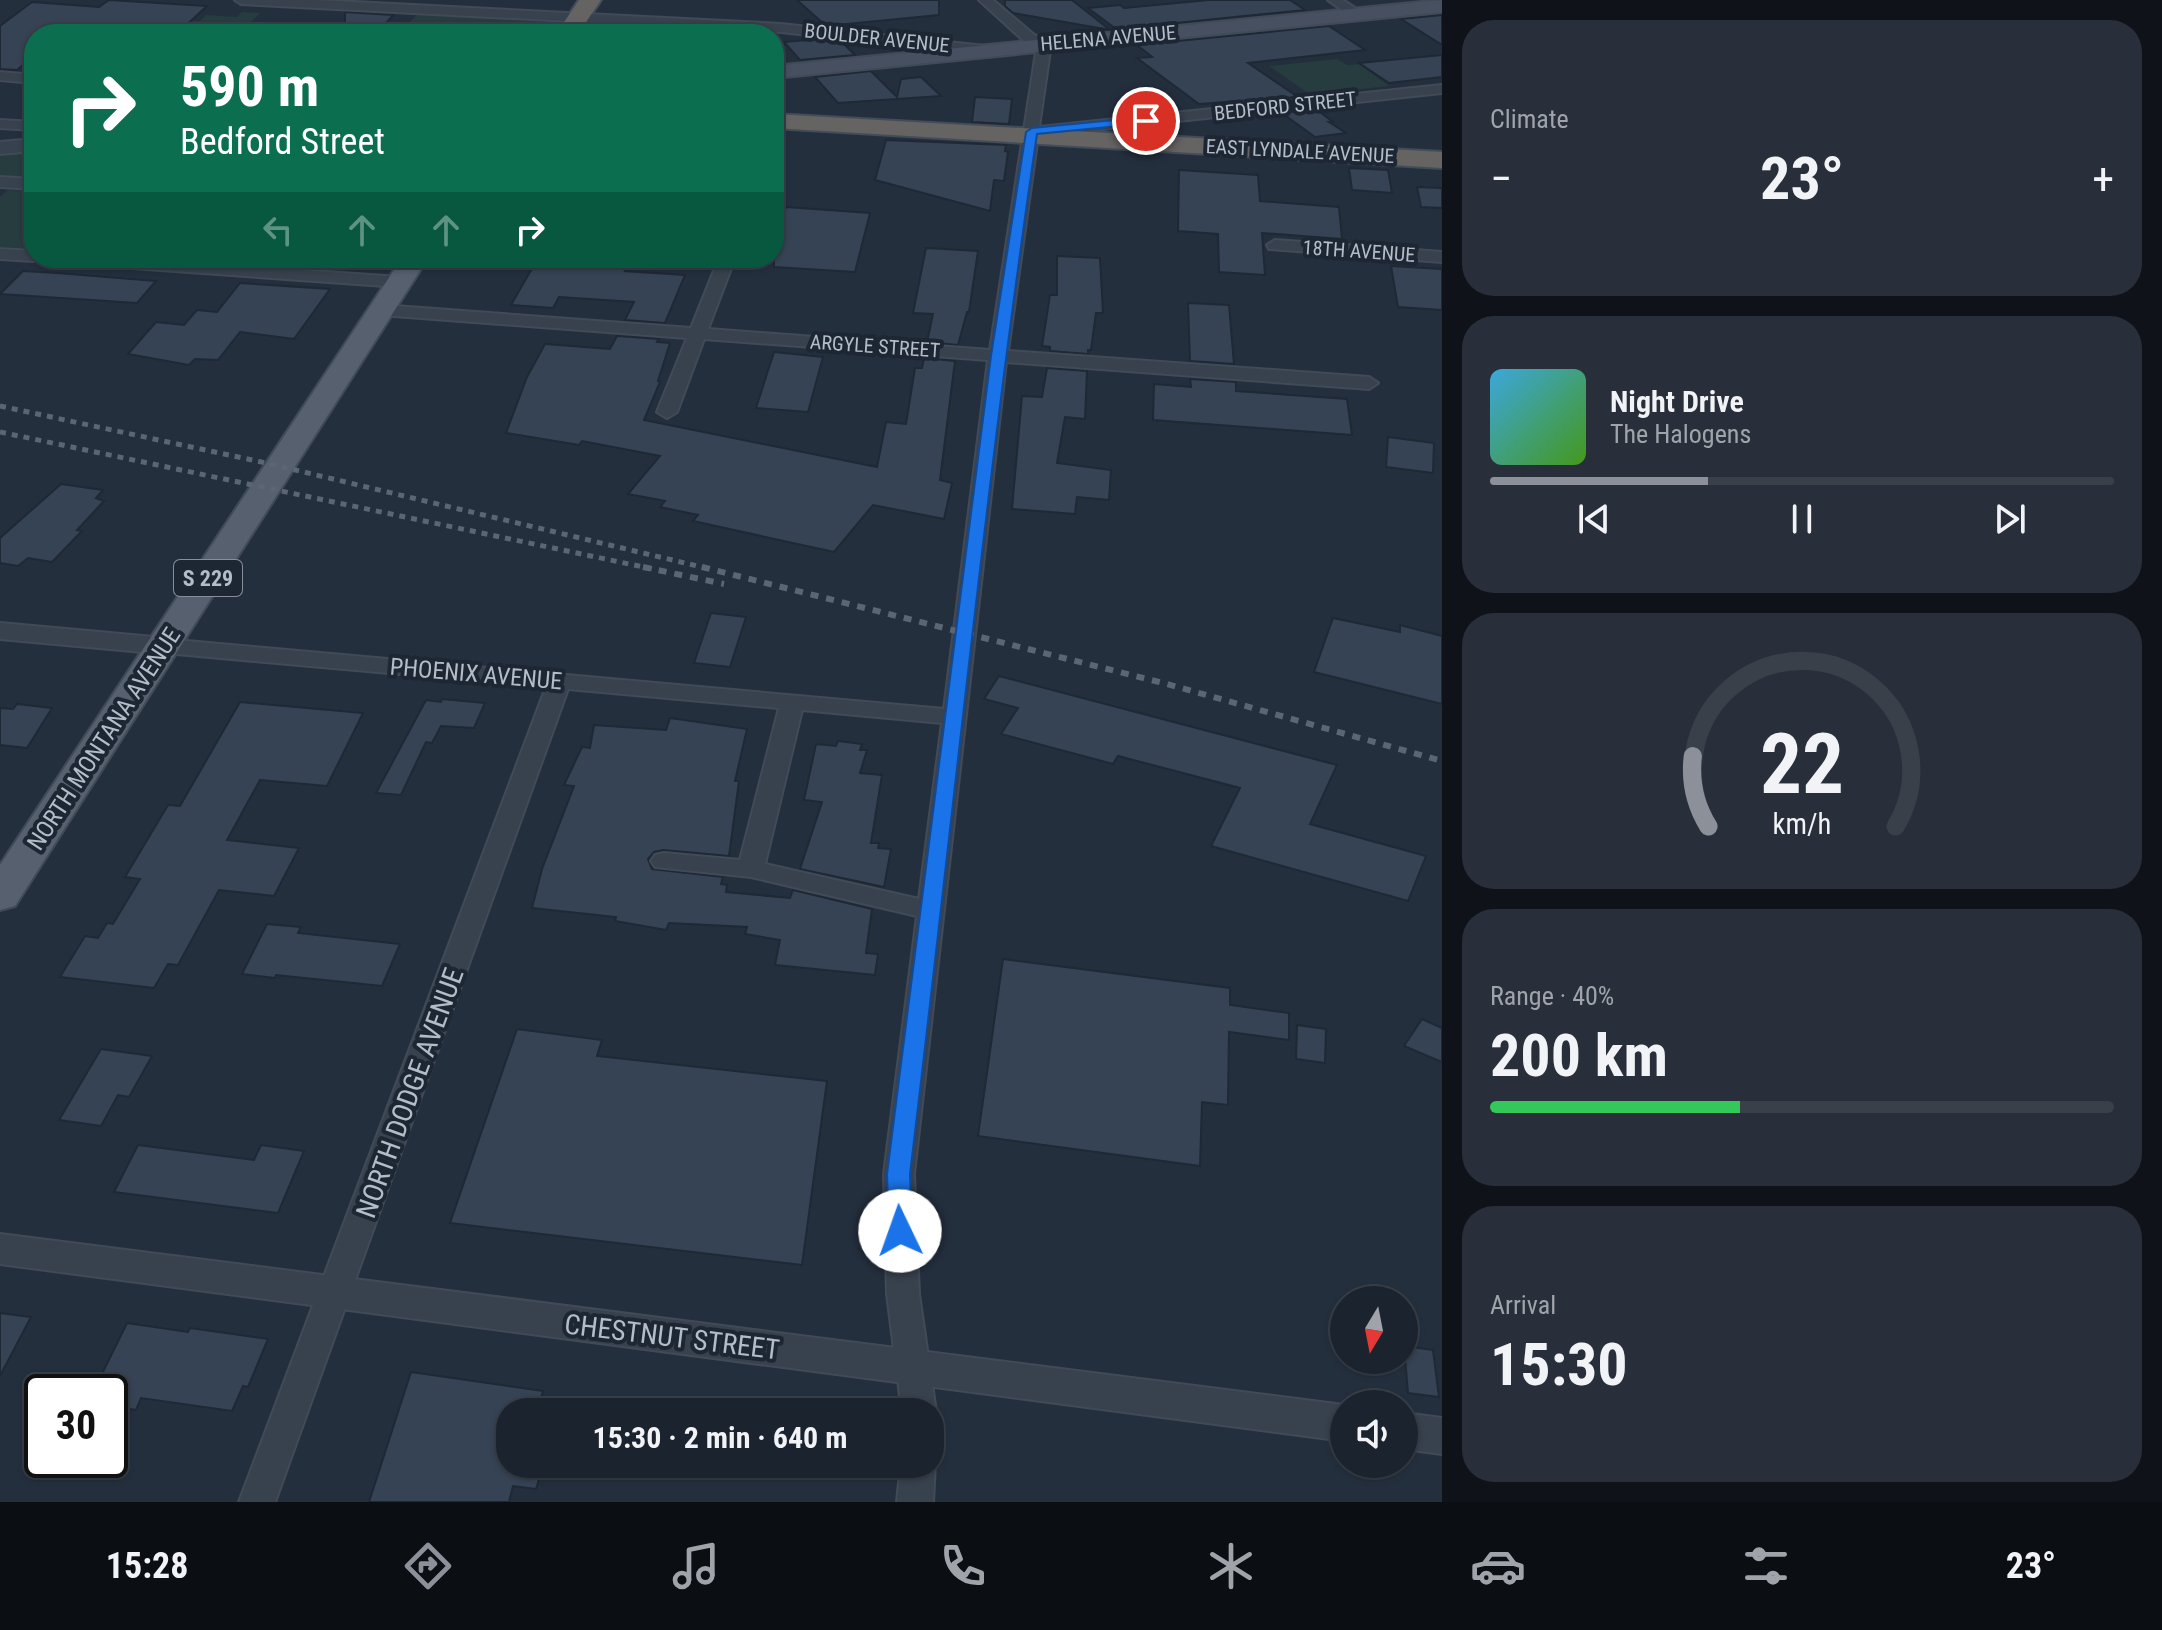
<!DOCTYPE html>
<html lang="en">
<head>
<meta charset="utf-8">
<style>
	:root { --surface:#1b232e; --page:#282f3a; --text:#f1f3f6; --muted:#a0a4aa; --line:#39404a; --accent:#8c9099 }
	body { margin:0; font-family:"Roboto Condensed",sans-serif; background:var(--page); color:var(--text); height:100vh; display:flex; flex-direction:column; font-size:30px; white-space:nowrap }
	* { box-sizing:border-box; margin:0 }
	p { font-size:26px; color:var(--muted) }
	.icon { flex:none; width:44px; height:44px; fill:none; stroke:currentColor; stroke-width:2; stroke-linecap:round; stroke-linejoin:round }
	.map { position:relative; flex:1; overflow:hidden }
	.side { display:flex; flex-direction:column; gap:20px; padding:20px; background:#0f1319; width:720px }
	.side>* { flex:none }
	.top-card { position:absolute; left:24px; top:24px; width:760px; height:244px; border-radius:32px; box-shadow:0 2px 6px #0004,0 0 0 2px var(--line); background:#0b6e4f; color:#fff; overflow:hidden }
	.needle { width:52px; rotate:190deg }
	.buttons { position:absolute; left:1330px; top:1286px; display:grid; gap:16px }
	.buttons a { display:grid; place-items:center; width:88px; height:88px; border-radius:50%; background:var(--surface); box-shadow:0 2px 6px #0004,0 0 0 2px var(--line); font-size:40px }
	.speed { position:absolute; left:24px; top:1374px; display:flex; gap:16px; font-size:40px; font-weight:700; text-align:center }
	.speed>* { display:grid; place-content:center; width:104px; height:104px; border-radius:50%; background:var(--surface); box-shadow:0 2px 6px #0004,0 0 0 2px var(--line); line-height:1 }
	.speed .limit { border:4px solid #111; border-radius:12px; background:#fff; color:#111 }
	.pin { position:absolute; display:grid; place-items:center; width:68px; height:68px; color:#fff; margin:-34px; border:4px solid #fff; border-radius:50%; box-shadow:0 2px 8px #0007 }
	.me { position:absolute; width:88px; margin:-44px; rotate:357deg; stroke-linejoin:round; filter:drop-shadow(0 0 6px #0008) }
	.turn { display:flex; align-items:center; gap:28px; height:168px; padding:0 24px; font-size:36px }
	.turn .icon { width:104px; height:104px; stroke-width:2.5 }
	.turn b { display:block; font-size:56px; line-height:68px }
	.lanes { display:flex; align-items:center; height:76px; padding:0 24px; background:#0003; justify-content:center; gap:40px; direction:ltr }
	.lanes .off { opacity:.35 }
	.big { font-size:60px; font-weight:700; line-height:1.1 }
	.side .widget { flex:1; display:flex; flex-direction:column; justify-content:center; gap:12px; min-width:0; padding:0 28px; border-radius:32px; background:var(--page) }
	.side .dial { align-items:center; gap:0 }
	.dial svg { height:208px; overflow:visible; fill:none; stroke:var(--line); stroke-width:7; stroke-linecap:round; text-anchor:middle }
	.dial text { fill:var(--text); stroke:none }
	.song { display:flex; align-items:center; gap:24px }
	.cover { width:96px; height:96px; border-radius:12px; background:linear-gradient(135deg,hsl(200 70% 55%),hsl(100 70% 35%)) }
	.played { height:8px; border-radius:4px; background:linear-gradient(90deg,var(--accent) 35%,var(--line) 35%) }
	.keys { display:flex; justify-content:space-around; direction:ltr }
	.heat { display:flex; justify-content:space-between; align-items:center; font-size:44px; direction:ltr }
	.charge { height:12px; border-radius:6px; background:linear-gradient(90deg,#34c759 40%,var(--line) 0) }
	.trip { position:absolute; left:496px; top:1398px; width:448px; height:80px; border-radius:32px; background:var(--surface); box-shadow:0 2px 6px #0004,0 0 0 2px var(--line); font-weight:700; line-height:80px; text-align:center }
	.tabs { display:flex; height:128px; justify-content:space-around; align-items:center; background:#0b0e12; color:var(--muted) }
	.tabs .icon { width:56px; height:56px }
	.tabs .selected { color:var(--accent) }
	.tabs b { font-size:36px; color:var(--text) }
	main { display:flex; flex:1; min-height:0 }
	.map>svg:first-child { display:block }
	.green { fill:#263c3f }
	.building { fill:#364354; stroke:#1f2835; stroke-width:2 }
	.lines { fill:none; stroke-linecap:round; stroke-linejoin:round }
	.minor-casing { stroke:#414a57; stroke-width:4 }
	.tertiary-casing { stroke:#414a57; stroke-width:4 }
	.secondary-casing { stroke:#414a57; stroke-width:4 }
	.primary-casing { stroke:#414a57; stroke-width:4 }
	.trunk-casing { stroke:#434c59; stroke-width:4 }
	.minor { fill:#38414e; fill-rule:evenodd }
	.tertiary { fill:#38414e; fill-rule:evenodd }
	.secondary { fill:#465061; fill-rule:evenodd }
	.primary { fill:#56606e; fill-rule:evenodd }
	.trunk { fill:#656462; fill-rule:evenodd }
	.rail-far1 { stroke:#5a6575; stroke-width:5; stroke-dasharray:6 6; stroke-linecap:butt }
	.rail { stroke:#5a6575; stroke-width:6; stroke-dasharray:8 8; stroke-linecap:butt }
	.route { fill:#1a73e8; stroke:#114b97; stroke-width:2 }
	.labels { text-anchor:middle; dominant-baseline:central; stroke-width:8; stroke-linejoin:round; paint-order:stroke }
	.far-street-label { font-size:20px; fill:#b4bcc9; stroke:#1d2633 }
	.shield { fill:#1d2633; stroke:#878f9c; stroke-width:2 }
	.shield-label { font-size:22px; font-weight:bold; fill:#b4bcc9 }
	.street-label { font-size:24px; fill:#b4bcc9; stroke:#1d2633 }
	.near-street-label { font-size:28px; fill:#b4bcc9; stroke:#1d2633 }
</style>
</head>
<body>
<main>
<div class="map">
<svg width="1442" height="1502" viewBox="0 0 1442 1502">
	<rect width="100%" height="100%" fill="#242f3e"/>
	<path class="green" d="M242 12 260 13 239 34H189L193 29H182L189 20 200 21 206 15 237 17Z
		M417 14 553 21 544 34H400Z
		M1337 59 1347 65 1359 64 1389 86 1311 95 1269 66Z
		M34 151V178L0 176V154Z
		M8 190 34 192V249L0 247V197Z"/>
	<path class="building" d="M109 0 207 6 181 30 126 26V34H34V56L17 70 0 69V26L32 2 99 7Z
		M797 0H939V15L826 26Z
		M1005 0H1072L1110 30 1013 13 1005 6Z
		M1209 0H1290L1305 10 1116 29 1088 8 1120 5 1124 8Z
		M345 12 393 15 377 34H345Z
		M1442 15V45L1401 19Z
		M1329 26 1365 50 1248 63 1298 97 1199 104 1137 58 1152 57 1137 45Z
		M818 39 841 41 855 55 800 60 784 42Z
		M1442 55V77L1389 83 1359 63Z
		M871 71 897 97 901 79 921 77 941 96 838 103 815 77Z
		M975 97 1012 99 1009 124 972 122Z
		M1316 109 1333 122H1329L1346 133 1315 137 1282 113Z
		M886 140 1006 145 1005 151 1008 152 1004 181 994 180 990 211 875 180Z
		M1349 168 1388 170 1392 193 1352 190Z
		M1179 170 1258 175 1260 201 1339 207 1342 239 1262 233 1265 275 1219 272 1218 234 1178 231Z
		M1417 187 1442 188V208L1421 207Z
		M786 207 870 213 855 272 774 267V241Z
		M926 248 978 251 969 312H967L958 345 927 342 933 314 913 313Z
		M1057 256 1100 258 1103 313H1096L1091 350H1088V354L1050 351V347L1042 346 1050 295H1057Z
		M538 258H580L579 260 629 264 625 271 685 275 665 323 625 320 634 302 559 297 553 308 511 305Z
		M1391 266 1442 269V310L1398 307Z
		M23 271 57 273 156 281 137 303 0 294Z
		M240 283 330 289 294 339 240 332 218 360 195 359 189 365 128 354 156 322 184 325 197 310 217 312Z
		M1188 303 1229 305 1234 364 1190 361Z
		M617 336 659 339 657 342 670 343 658 381 660 382 644 420 877 467 886 422 906 424 915 368H922L924 358 955 361 940 480 952 483 944 519 873 505 834 552 693 521 698 515 660 507 665 501 628 494 660 456 582 441 579 445 506 433 527 377 545 344 610 349Z
		M774 352 823 357 808 412 756 408Z
		M1047 368 1087 371 1085 419 1065 417 1057 463 1111 470 1109 500 1077 497 1075 514 1012 509 1022 396 1042 397Z
		M1190 379 1236 382V391L1347 399 1352 435 1153 420 1154 384 1191 387Z
		M1388 437 1434 443 1433 473 1386 467Z
		M61 484 103 490 96 498 104 501 77 530 82 531 52 562 28 558 18 566 0 563V538Z
		M711 613 746 617 730 667 694 663Z
		M1333 618 1400 632V625L1442 636V704L1314 672Z
		M999 676 1337 765 1310 824 1426 856 1408 901 1211 846 1240 788 1118 756 1113 764 1001 734 1018 708 984 699Z
		M442 699 485 703 474 728 441 726 432 743 426 742 401 795 376 793 426 700 441 702Z
		M240 702 363 713 327 786 260 780 227 840 299 848 274 896 219 890 178 965 168 964 154 988 60 977 85 936 98 938 107 923 113 924 140 879 125 877 168 805 180 806Z
		M17 704 52 708 27 748 0 745V708L13 709Z
		M670 718 747 729 735 781H739L729 856 663 850 654 852 648 859 652 869 723 877 721 884 727 885 726 892 790 898 793 890 872 909 866 953 878 954 875 975 775 965 780 940 745 934 747 927 669 923 666 930 615 921 616 917 532 908 542 869 574 786 564 785 582 747 590 748 594 725 666 730Z
		M838 741 862 744 860 750H867L860 773 882 775 871 843H879L878 848 891 849 884 887 800 869 822 802 804 800 816 744 836 746Z
		M267 924 301 927 298 933 400 944 382 986 276 975 275 978 242 974Z
		M1003 959 1230 988V1005L1289 1013V1040L1229 1032 1228 1105 1202 1102 1200 1166 978 1136Z
		M1422 1019 1442 1028V1062L1404 1046Z
		M1297 1025 1326 1029 1325 1063 1296 1059Z
		M517 1029 602 1040 597 1056 827 1081 802 1265 450 1223Z
		M101 1049 152 1056 129 1097 118 1095 101 1126 59 1120Z
		M138 1145 254 1160 261 1145 304 1151 278 1213 114 1192Z
		M0 1313 31 1317 0 1376Z
		M127 1323 188 1332 190 1328 268 1339 248 1387 243 1386 232 1411 141 1398 136 1410 110 1406V1392H93Z
		M1404 1346 1433 1350 1439 1397 1408 1393Z
		M411 1372 543 1391 537 1412H510V1464H544L536 1489 513 1486 509 1502H369Z"/>
	<g class="lines">
		<defs>
			<path id="minor" d="M235 0H316L781 24 985 46 992 50 985 54 781 32 241 4Z
				M979 0H993L1033 34 1051 44 1039 127 1442 85V93L1038 136 1008 351 1369 377 1378 383 1369 389 1006 362 914 1174 919 1294 936 1412 930 1422V1412H902L887 1294 884 1174 917 916 751 877 655 867 651 861 655 855 664 853 740 860 779 708 568 689 275 1502H239L546 687 165 653 154 646 165 639 944 709 988 360 704 339 677 412 667 418 657 412 687 338 381 315 372 310 381 305 691 328 719 258H735L708 329 990 350 1037 46 1023 40ZM802 710 942 723 919 899 765 864Z
				M1328 0H1343L1364 14 1352 17Z
				M0 72 34 75V83L0 80Z
				M0 120 34 122V130L0 128Z
				M0 177 34 179V189L0 187Z
				M1275 240 1442 252V262L1269 249 1267 245Z
				M0 249 34 251V258H41L34 261 0 259Z
				M53 258H132L399 277 408 282 399 287 61 263Z
				M930 1454 935 1464 933 1502H897L901 1464H930Z"/>
			<path id="tertiary" d="M34 139V151L0 154V142Z
				M0 623 165 638 175 640 179 646 175 652 165 654 0 639Z
				M0 1234 1344 1405V1441L0 1264Z
				M1404 1413 1442 1418V1454L1404 1449Z"/>
			<path id="secondary" d="M1442 0V12L774 78V66Z"/>
			<path id="primary" d="M402 258H428L15 906 0 910V865Z"/>
			<path id="trunk" d="M579 0H601L578 34H556Z
				M774 114 1442 152V168L774 128Z"/>
		</defs>
		<use href="#minor" class="minor-casing"/>
		<use href="#tertiary" class="tertiary-casing"/>
		<use href="#secondary" class="secondary-casing"/>
		<use href="#primary" class="primary-casing"/>
		<use href="#trunk" class="trunk-casing"/>
		<use href="#minor" class="minor"/>
		<use href="#tertiary" class="tertiary"/>
		<use href="#secondary" class="secondary"/>
		<use href="#primary" class="primary"/>
		<use href="#trunk" class="trunk"/>
		<path class="rail-far1" d="M0 406 266 463 710 569
			M0 432 653 569"/>
		<path class="rail" d="M643 567 724 584
			M702 567 1167 684 1442 761"/>
	</g>
	<path class="route" d="M1146 117 1151 121 1150 123 1037 134C986 480 952 827 910 1174L912 1231 909 1237 900 1240 892 1237 889 1231 887 1174 991 356 1026 132 1032 128Z"/>
	<g class="labels">
		<g class="far-street-label">
			<text transform="translate(877 38) rotate(6)">BOULDER AVENUE</text>
			<text transform="translate(1108 38) rotate(-5)">HELENA AVENUE</text>
			<text transform="translate(1285 106) rotate(-6)">BEDFORD STREET</text>
			<text transform="translate(1300 151) rotate(3)">EAST LYNDALE AVENUE</text>
			<text transform="translate(1359 251) rotate(4)">18TH AVENUE</text>
			<text transform="translate(875 346) rotate(4)">ARGYLE STREET</text>
		</g>
		<rect class="shield" x="174" y="560" width="68" height="36" rx="6"/>
		<g class="shield-label">
			<text x="208" y="578">S 229</text>
		</g>
		<g class="street-label">
			<text transform="translate(476 674) rotate(5)">PHOENIX AVENUE</text>
			<text transform="translate(104 739) rotate(-57)">NORTH MONTANA AVENUE</text>
		</g>
		<g class="near-street-label">
			<text transform="translate(410 1093) rotate(-70)">NORTH DODGE AVENUE</text>
			<text transform="translate(672 1337) rotate(7)">CHESTNUT STREET</text>
		</g>
	</g>
</svg>
<div class="buttons">
<a><svg class="needle" viewBox="-14 -14 28 28"><path d="M0-13l5 13h-10z" fill="#e53935"/><path d="M0 13l5-13h-10z" fill="#a0a4aa"/></svg></a>
<a><svg class="icon" aria-label="sound" viewBox="0 0 24 24"><path d="M4 9h4l5-4v14l-5-4H4zM17 9q2 3 0 6"/></svg></a>
</div>
<div class="speed"><div class="limit">30</div></div>
<div class="pin" style="left:1146px;top:121px;background:#d93025"><svg class="icon" aria-label="arrive" viewBox="0 0 24 24"><path d="M6 21V4h12l-3 4 3 4H6"/></svg></div>
<svg class="me" style="left:900px;top:1231px" viewBox="-20 -20 40 40"><circle r="19" fill="#fff"/><path d="M0-13L10 11 0 6-10 11z" fill="#1a73e8"/></svg>
<div class="trip">15:30 · 2 min · 640 m</div>
<div class="top-card">
<div class="turn"><svg class="icon" aria-label="right" viewBox="0 0 24 24"><path d="M7 20v-9h11M14 6l5 5-5 5"/></svg><div><b>590 m</b>Bedford Street</div></div>
<div class="lanes"><svg class="icon off" aria-label="left" viewBox="0 0 24 24"><path d="M17 20v-9H6M10 6l-5 5 5 5"/></svg><svg class="icon off" aria-label="ahead" viewBox="0 0 24 24"><path d="M12 20V5M6 11l6-6 6 6"/></svg><svg class="icon off" aria-label="ahead" viewBox="0 0 24 24"><path d="M12 20V5M6 11l6-6 6 6"/></svg><svg class="icon" aria-label="right" viewBox="0 0 24 24"><path d="M7 20v-9h11M14 6l5 5-5 5"/></svg></div>
</div>
</div>
<section class="side">
<div class="widget"><p>Climate</p>
<div class="heat"><a>−</a><b class="big">23°</b><a>+</a></div>
</div>
<div class="widget">
<div class="song"><i class="cover"></i><div><b>Night Drive</b><p>The Halogens</p></div></div>
<div class="played"></div>
<div class="keys"><svg class="icon" aria-label="previous" viewBox="0 0 24 24"><path d="M18 5L8 12l10 7zM5 5v14"/></svg><svg class="icon" aria-label="pause" viewBox="0 0 24 24"><path d="M8 5v14M16 5v14"/></svg><svg class="icon" aria-label="next" viewBox="0 0 24 24"><path d="M6 5l10 7-10 7zM19 5v14"/></svg></div>
</div>
<div class="widget dial"><svg viewBox="0 0 100 80">
<path d="M14 69A42 42 0 1 1 86 69"/>
<path d="M14 69A42 42 0 0 1 8 42" stroke="#8c9099"/>
<text x="50" y="56" font-size="32" font-weight="700">22</text>
<text x="50" y="72" font-size="11">km/h</text>
</svg></div>
<div class="widget"><p>Range · 40%</p><b class="big">200 km</b><div class="charge"></div></div>
<div class="widget"><p>Arrival</p><b class="big">15:30</b></div>
</section>
</main>
<nav class="tabs">
<b>15:28</b>
<svg class="icon selected" aria-label="directions" viewBox="0 0 24 24"><path d="M12 3l9 9-9 9-9-9zM9 14v-3h6M13 9l2 2-2 2"/></svg>
<svg class="icon" aria-label="music" viewBox="0 0 24 24"><path d="M9 18V5l10-2v13"/><circle cx="6" cy="18" r="3"/><circle cx="16" cy="16" r="3"/></svg>
<svg class="icon" aria-label="phone" viewBox="0 0 24 24"><path d="M5 4h4l2 5-3 2q2 4 5 5l2-3 5 2v4C11 20 4 13 5 4z"/></svg>
<svg class="icon" aria-label="climate" viewBox="0 0 24 24"><path d="M12 3v18M4 7l16 10M4 17L20 7"/></svg>
<svg class="icon" aria-label="car" viewBox="0 0 24 24"><path d="M5 17H2v-5l4-1 3-4h7l3 4 3 1v5h-3M9 17h6M6 11h13"/><circle cx="7" cy="17" r="2"/><circle cx="17" cy="17" r="2"/></svg>
<svg class="icon" aria-label="filters" viewBox="0 0 24 24"><path d="M4 7h16M4 17h16"/><circle cx="9" cy="7" r="2"/><circle cx="15" cy="17" r="2"/></svg>
<b>23°</b>
</nav>
</body>
</html>
